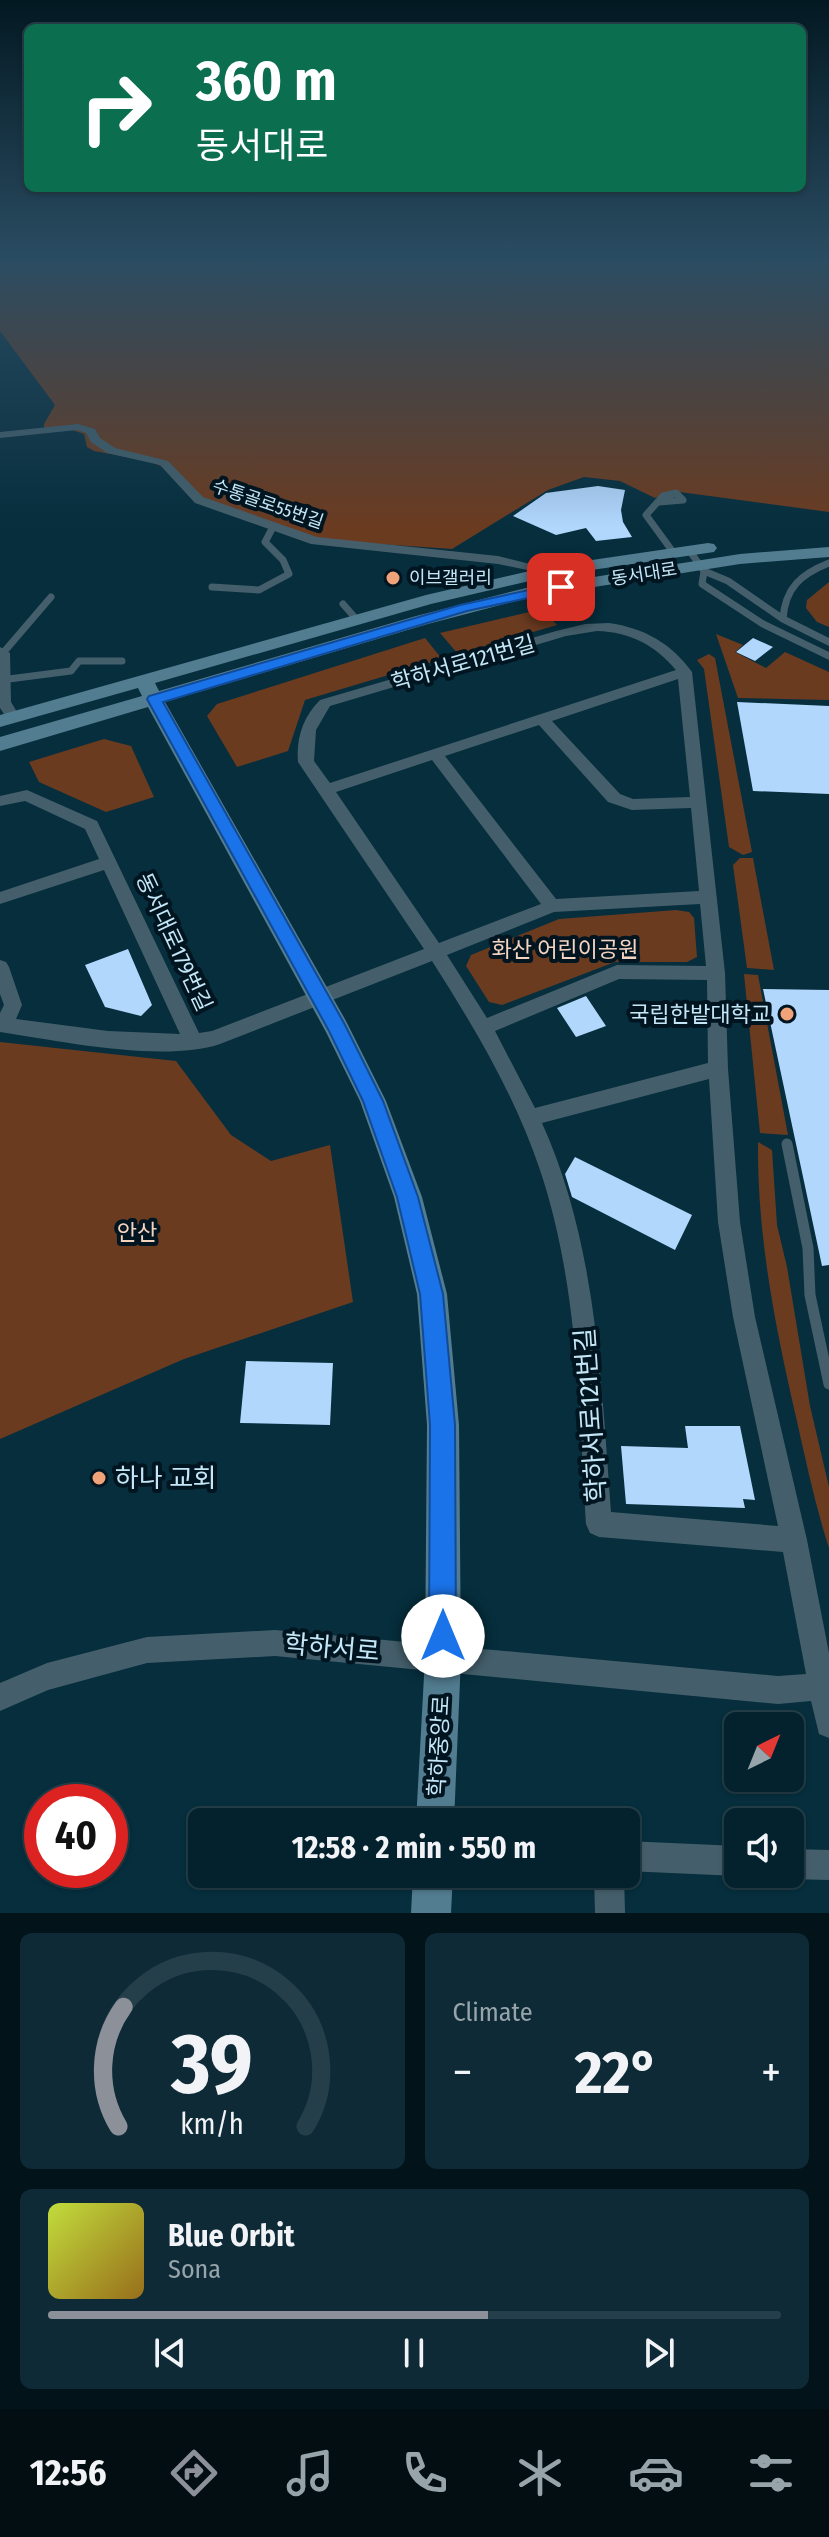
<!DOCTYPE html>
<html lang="en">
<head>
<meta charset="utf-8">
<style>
	:root { --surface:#04222e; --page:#0d2a36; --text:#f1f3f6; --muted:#97a4aa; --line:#253f4a; --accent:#8c9099 }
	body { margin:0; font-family:"Fira Sans Condensed","Noto Sans KR",sans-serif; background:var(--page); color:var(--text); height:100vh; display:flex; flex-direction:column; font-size:30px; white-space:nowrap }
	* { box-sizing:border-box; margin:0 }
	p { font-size:26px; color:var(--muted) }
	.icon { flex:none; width:44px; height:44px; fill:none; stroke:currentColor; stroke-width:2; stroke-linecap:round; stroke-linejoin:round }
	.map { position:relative; height:1913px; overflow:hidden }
	.drawer { display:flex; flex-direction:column; gap:20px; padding:20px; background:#021319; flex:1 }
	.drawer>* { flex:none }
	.banner { position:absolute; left:24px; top:24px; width:782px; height:168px; border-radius:12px; box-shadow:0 2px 6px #0004,0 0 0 2px var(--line); background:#0b6e4f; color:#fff; overflow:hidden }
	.needle { width:52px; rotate:43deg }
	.tools { position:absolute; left:724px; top:1712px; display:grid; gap:16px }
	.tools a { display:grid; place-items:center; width:80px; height:80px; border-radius:12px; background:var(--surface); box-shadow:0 2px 6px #0004,0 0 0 2px var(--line); font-size:40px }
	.speed { position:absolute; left:24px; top:1784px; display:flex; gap:16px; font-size:40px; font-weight:700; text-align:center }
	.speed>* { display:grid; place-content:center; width:104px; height:104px; border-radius:50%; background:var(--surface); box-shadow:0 2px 6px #0004,0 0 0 2px var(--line); line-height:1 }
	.speed .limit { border:12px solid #d22; background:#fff; color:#111 }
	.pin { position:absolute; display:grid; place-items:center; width:68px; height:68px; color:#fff; margin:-34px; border-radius:16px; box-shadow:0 4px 12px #0006 }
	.me { position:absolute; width:88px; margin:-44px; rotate:0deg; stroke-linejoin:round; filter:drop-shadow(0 0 6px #0008) }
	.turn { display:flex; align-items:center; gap:28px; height:168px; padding:0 40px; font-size:36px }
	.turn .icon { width:104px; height:104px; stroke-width:2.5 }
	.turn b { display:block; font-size:56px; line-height:68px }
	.big { font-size:60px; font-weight:700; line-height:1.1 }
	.drawer .card { flex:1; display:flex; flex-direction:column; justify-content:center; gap:12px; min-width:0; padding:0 28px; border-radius:12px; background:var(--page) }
	.drawer .dial { align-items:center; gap:0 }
	.dial svg { height:208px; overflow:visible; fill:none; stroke:var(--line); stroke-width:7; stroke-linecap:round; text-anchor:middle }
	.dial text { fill:var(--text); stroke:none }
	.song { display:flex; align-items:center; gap:24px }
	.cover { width:96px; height:96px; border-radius:12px; background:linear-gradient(135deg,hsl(70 70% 55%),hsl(40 70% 35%)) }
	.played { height:8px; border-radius:4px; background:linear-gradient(90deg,var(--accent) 60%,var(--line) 60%) }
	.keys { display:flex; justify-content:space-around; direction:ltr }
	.heat { display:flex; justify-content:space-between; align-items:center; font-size:44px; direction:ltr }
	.drawer .tiles { flex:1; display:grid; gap:20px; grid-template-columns:1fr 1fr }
	.card:last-child { grid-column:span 2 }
	.trip { position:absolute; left:188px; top:1808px; width:452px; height:80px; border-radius:12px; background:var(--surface); box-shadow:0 2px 6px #0004,0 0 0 2px var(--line); font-weight:700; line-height:80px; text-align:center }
	.menu { display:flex; height:128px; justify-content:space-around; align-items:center; background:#020e12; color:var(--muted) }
	.menu .icon { width:56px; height:56px }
	.menu .on { color:var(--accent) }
	.menu b { font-size:36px; color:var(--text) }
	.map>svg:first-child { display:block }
	.green { fill:#6b3b20 }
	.building { fill:#b2d7fd }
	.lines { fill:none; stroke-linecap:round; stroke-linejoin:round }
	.lane-far1 { stroke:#445f6b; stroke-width:7 }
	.lane { stroke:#445f6b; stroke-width:11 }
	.street { fill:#445f6b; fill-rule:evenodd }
	.secondary { fill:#527c90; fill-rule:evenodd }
	.route { fill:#1a73e8; stroke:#114b97; stroke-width:2 }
	.poi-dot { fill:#f0a279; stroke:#001520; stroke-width:3 }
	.labels { text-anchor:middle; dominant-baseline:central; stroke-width:8; stroke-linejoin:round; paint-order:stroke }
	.far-street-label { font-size:18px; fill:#c4e6f7; stroke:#001520 }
	.far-poi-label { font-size:18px; fill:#c4e6f7; stroke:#001520; text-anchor:start }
	.street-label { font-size:22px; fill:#c4e6f7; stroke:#001520 }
	.park-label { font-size:22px; fill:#f5d3c1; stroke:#001520 }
	.poi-label { font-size:22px; fill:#c4e6f7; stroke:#001520; text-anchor:end }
	.near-street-label { font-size:26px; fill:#c4e6f7; stroke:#001520 }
	.near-poi-label { font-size:26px; fill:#c4e6f7; stroke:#001520; text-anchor:start }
</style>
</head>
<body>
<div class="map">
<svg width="829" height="1913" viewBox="0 0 829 1913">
	<rect width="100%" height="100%" fill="#062e3d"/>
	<path class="green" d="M0 260H829V512L672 491 655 498 620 481 584 477 548 490 452 549 349 542 317 538 202 498 179 474 149 461 94 451 87 447 84 434 69 429 44 431V424L55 405 0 331Z
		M829 582V627L817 622 806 608 807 600Z
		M542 609 557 625 458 654 440 633Z
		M716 634 743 645 735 652 766 668 785 652 829 672V700L738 698Z
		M425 638 442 659 305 700 288 751 237 767 207 716 217 704Z
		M709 654 715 658 752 852 743 855 729 847 704 669 697 660Z
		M104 739 131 746 154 797 106 812 39 782 29 762Z
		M740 858H753L774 970 747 968 733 865Z
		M676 910 689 912 694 918 697 957 687 962H615L502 1005 489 1002 466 966 471 955 559 919Z
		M744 974 758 975 788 1135 760 1133Z
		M0 1042 176 1061 231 1135 271 1161 330 1145 353 1302 184 1359 0 1439Z
		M758 1142 772 1150 777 1225 787 1267 810 1406 829 1487V1548C815 1505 806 1461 796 1417 775 1326 757 1235 758 1142Z"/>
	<path class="building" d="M598 486 625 490 621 510 623 522 632 537 596 541 586 528 556 535 513 516 546 493Z
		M753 638 773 647 755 661 736 652Z
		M737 702 829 706V794L753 791Z
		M128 949 152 1005 141 1016 105 1007 85 965Z
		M763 989 829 990V1265L822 1266Z
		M586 996 606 1026 576 1037 557 1008Z
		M575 1157 692 1215 675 1250 572 1197 565 1174Z
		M246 1361 333 1363 330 1425 240 1423Z
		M685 1426H740L755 1500 743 1499 745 1508 626 1504 621 1446 688 1448Z"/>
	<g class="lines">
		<path class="lane-far1" d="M659 502 683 500 676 493 663 496 646 515 673 552
			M689 550 704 571 728 581 783 619 829 642
			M704 571 702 584 763 624 829 656
			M212 587 259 590 289 574 283 560 265 542 273 527
			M343 604 357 620
			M783 619C785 588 801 574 829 563
			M3 653 51 597
			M1 680 71 671 79 661H122"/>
		<path class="lane" d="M787 1144 808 1248 810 1295 829 1384"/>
		<path class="street" d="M78 424 95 429 100 438 115 448 168 461 203 497 317 537 498 556 558 571 551 575 498 564 311 544 195 503 160 465 107 453 91 442 86 433 77 430 0 438V432Z
			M609 623C644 628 671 643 692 672L725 973 728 1069 740 1222 755 1317 807 1540 829 1653V1738L819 1734 811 1701 778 1704 275 1656 147 1663 48 1690 0 1711V1683L47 1663 147 1637 275 1630 778 1676 806 1674 783 1552 599 1537 590 1533 586 1524C579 1406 578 1283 540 1170 515 1095 474 1027 432 961L220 1044C163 1063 60 1041 0 1032V1013L4 1005 0 994V960L6 962 9 967 22 1005 16 1019 108 1031 180 1034 104 870 0 904V892L99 859 85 829 25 801 0 806V796L27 790 97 821 199 1033 212 1031 424 949 298 762C296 738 303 717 320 700L556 631 585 624ZM597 631C630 632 655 645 676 670L330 783 314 761 316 730 330 706 566 636ZM678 679 690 797 633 799 620 794 552 721ZM539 725 608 802 632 810 691 808 699 891 556 899 445 756ZM432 760 541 904 439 943 336 792ZM700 904 706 966 617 965 487 1018 447 955 554 912ZM619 979 707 980 708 1063 535 1108 495 1031ZM709 1079 718 1222 733 1317 778 1526 611 1512C601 1381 597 1245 542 1123Z
			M0 647 10 653 11 702 20 717 13 722 8 720 0 708Z
			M626 1841 738 1846V1874H742L738 1876 626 1871Z
			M790 1849 829 1850V1880L790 1879 780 1874H790Z
			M594 1874H624L625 1913H595Z"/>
		<path class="secondary" d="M708 543 714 544 717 548 714 552 551 576 431 604 155 683 159 691 416 616 530 587 740 554 829 547V557L740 564 531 597 428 624 165 702 346 1021 386 1101 422 1197 447 1294 459 1425 461 1658 454 1822H416L425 1658 427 1425 417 1294 394 1197 360 1101 326 1032 148 707 0 751V737L142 696 138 688 0 727V715L426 595 551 566Z
			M413 1874H453L451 1913H411Z"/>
	</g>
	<linearGradient id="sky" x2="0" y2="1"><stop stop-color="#031922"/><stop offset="0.49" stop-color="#2a4c62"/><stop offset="1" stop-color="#2a4c62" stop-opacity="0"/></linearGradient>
	<rect width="829" height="528" fill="url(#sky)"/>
	<path class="route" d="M561 583 568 587 566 590 467 611 163 702 344 1023 383 1101 418 1197 443 1294 455 1425 456 1636 452 1645 443 1649 433 1645 429 1636 430 1425 420 1294 397 1197 363 1101 329 1031 147 699 149 696 460 605Z"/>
	<g class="poi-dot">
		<circle cx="393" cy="578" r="8"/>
		<circle cx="787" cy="1014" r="8"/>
		<circle cx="99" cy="1478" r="8"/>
	</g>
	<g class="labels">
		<g class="far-street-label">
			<text transform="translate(268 504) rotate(19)">수통골로55번길</text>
			<text transform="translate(644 574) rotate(-9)">동서대로</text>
		</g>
		<g class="far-poi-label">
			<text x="409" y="578">이브갤러리</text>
		</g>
		<g class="street-label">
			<text transform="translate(463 663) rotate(-16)">학하서로121번길</text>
			<text transform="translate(174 942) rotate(65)">동서대로179번길</text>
			<text transform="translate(439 1746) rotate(-87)">학하중앙로</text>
		</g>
		<g class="park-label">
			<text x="565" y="949">화산 어린이공원</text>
			<text x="137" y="1232">안산</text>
		</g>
		<g class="poi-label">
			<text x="771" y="1014">국립한밭대학교</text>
		</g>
		<g class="near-street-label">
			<text transform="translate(591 1415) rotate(-94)">학하서로121번길</text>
			<text transform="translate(332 1648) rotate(5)">학하서로</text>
		</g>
		<g class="near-poi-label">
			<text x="115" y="1478">하나 교회</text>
		</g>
	</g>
</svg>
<div class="tools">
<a><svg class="needle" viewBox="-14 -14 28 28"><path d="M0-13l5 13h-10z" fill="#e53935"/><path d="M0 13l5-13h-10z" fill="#97a4aa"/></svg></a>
<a><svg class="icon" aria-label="sound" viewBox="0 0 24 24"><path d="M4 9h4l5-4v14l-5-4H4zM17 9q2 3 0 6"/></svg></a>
</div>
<div class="speed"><div class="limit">40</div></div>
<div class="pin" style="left:561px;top:587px;background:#d93025"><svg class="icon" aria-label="arrive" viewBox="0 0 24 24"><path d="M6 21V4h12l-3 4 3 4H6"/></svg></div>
<svg class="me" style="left:443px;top:1636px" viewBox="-20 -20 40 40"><circle r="19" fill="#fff"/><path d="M0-13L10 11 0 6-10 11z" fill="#1a73e8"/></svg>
<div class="trip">12:58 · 2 min · 550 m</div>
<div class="banner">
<div class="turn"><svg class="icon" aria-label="right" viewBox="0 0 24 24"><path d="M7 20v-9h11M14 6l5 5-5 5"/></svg><div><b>360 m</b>동서대로</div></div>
</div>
</div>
<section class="drawer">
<div class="tiles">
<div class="card dial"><svg viewBox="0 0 100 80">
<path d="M14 69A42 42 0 1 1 86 69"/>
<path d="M14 69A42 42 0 0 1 16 23" stroke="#8c9099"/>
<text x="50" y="56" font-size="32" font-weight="700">39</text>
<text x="50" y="72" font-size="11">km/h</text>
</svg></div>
<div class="card"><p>Climate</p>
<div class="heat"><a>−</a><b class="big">22°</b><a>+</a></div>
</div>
<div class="card">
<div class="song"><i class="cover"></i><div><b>Blue Orbit</b><p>Sona</p></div></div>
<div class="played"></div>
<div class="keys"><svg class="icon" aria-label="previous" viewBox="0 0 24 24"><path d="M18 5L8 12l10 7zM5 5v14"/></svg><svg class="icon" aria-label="pause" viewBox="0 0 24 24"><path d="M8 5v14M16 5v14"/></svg><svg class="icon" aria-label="next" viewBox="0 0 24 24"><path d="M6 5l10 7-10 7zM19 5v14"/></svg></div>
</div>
</div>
</section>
<nav class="menu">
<b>12:56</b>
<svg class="icon on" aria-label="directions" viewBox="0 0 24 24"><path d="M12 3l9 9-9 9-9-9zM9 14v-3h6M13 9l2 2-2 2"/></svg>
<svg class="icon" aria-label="music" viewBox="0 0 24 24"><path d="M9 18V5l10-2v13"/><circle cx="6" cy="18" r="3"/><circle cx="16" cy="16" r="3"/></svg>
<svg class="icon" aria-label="phone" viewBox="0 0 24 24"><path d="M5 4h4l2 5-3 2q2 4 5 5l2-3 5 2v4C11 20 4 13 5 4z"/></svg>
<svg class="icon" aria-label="climate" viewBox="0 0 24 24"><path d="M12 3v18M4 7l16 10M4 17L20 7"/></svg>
<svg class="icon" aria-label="car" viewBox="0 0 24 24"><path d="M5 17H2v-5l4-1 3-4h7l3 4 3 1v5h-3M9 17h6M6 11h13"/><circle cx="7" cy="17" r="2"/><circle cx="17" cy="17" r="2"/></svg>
<svg class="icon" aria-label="filters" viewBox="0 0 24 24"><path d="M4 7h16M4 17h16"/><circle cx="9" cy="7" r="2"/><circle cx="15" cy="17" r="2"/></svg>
</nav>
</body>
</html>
